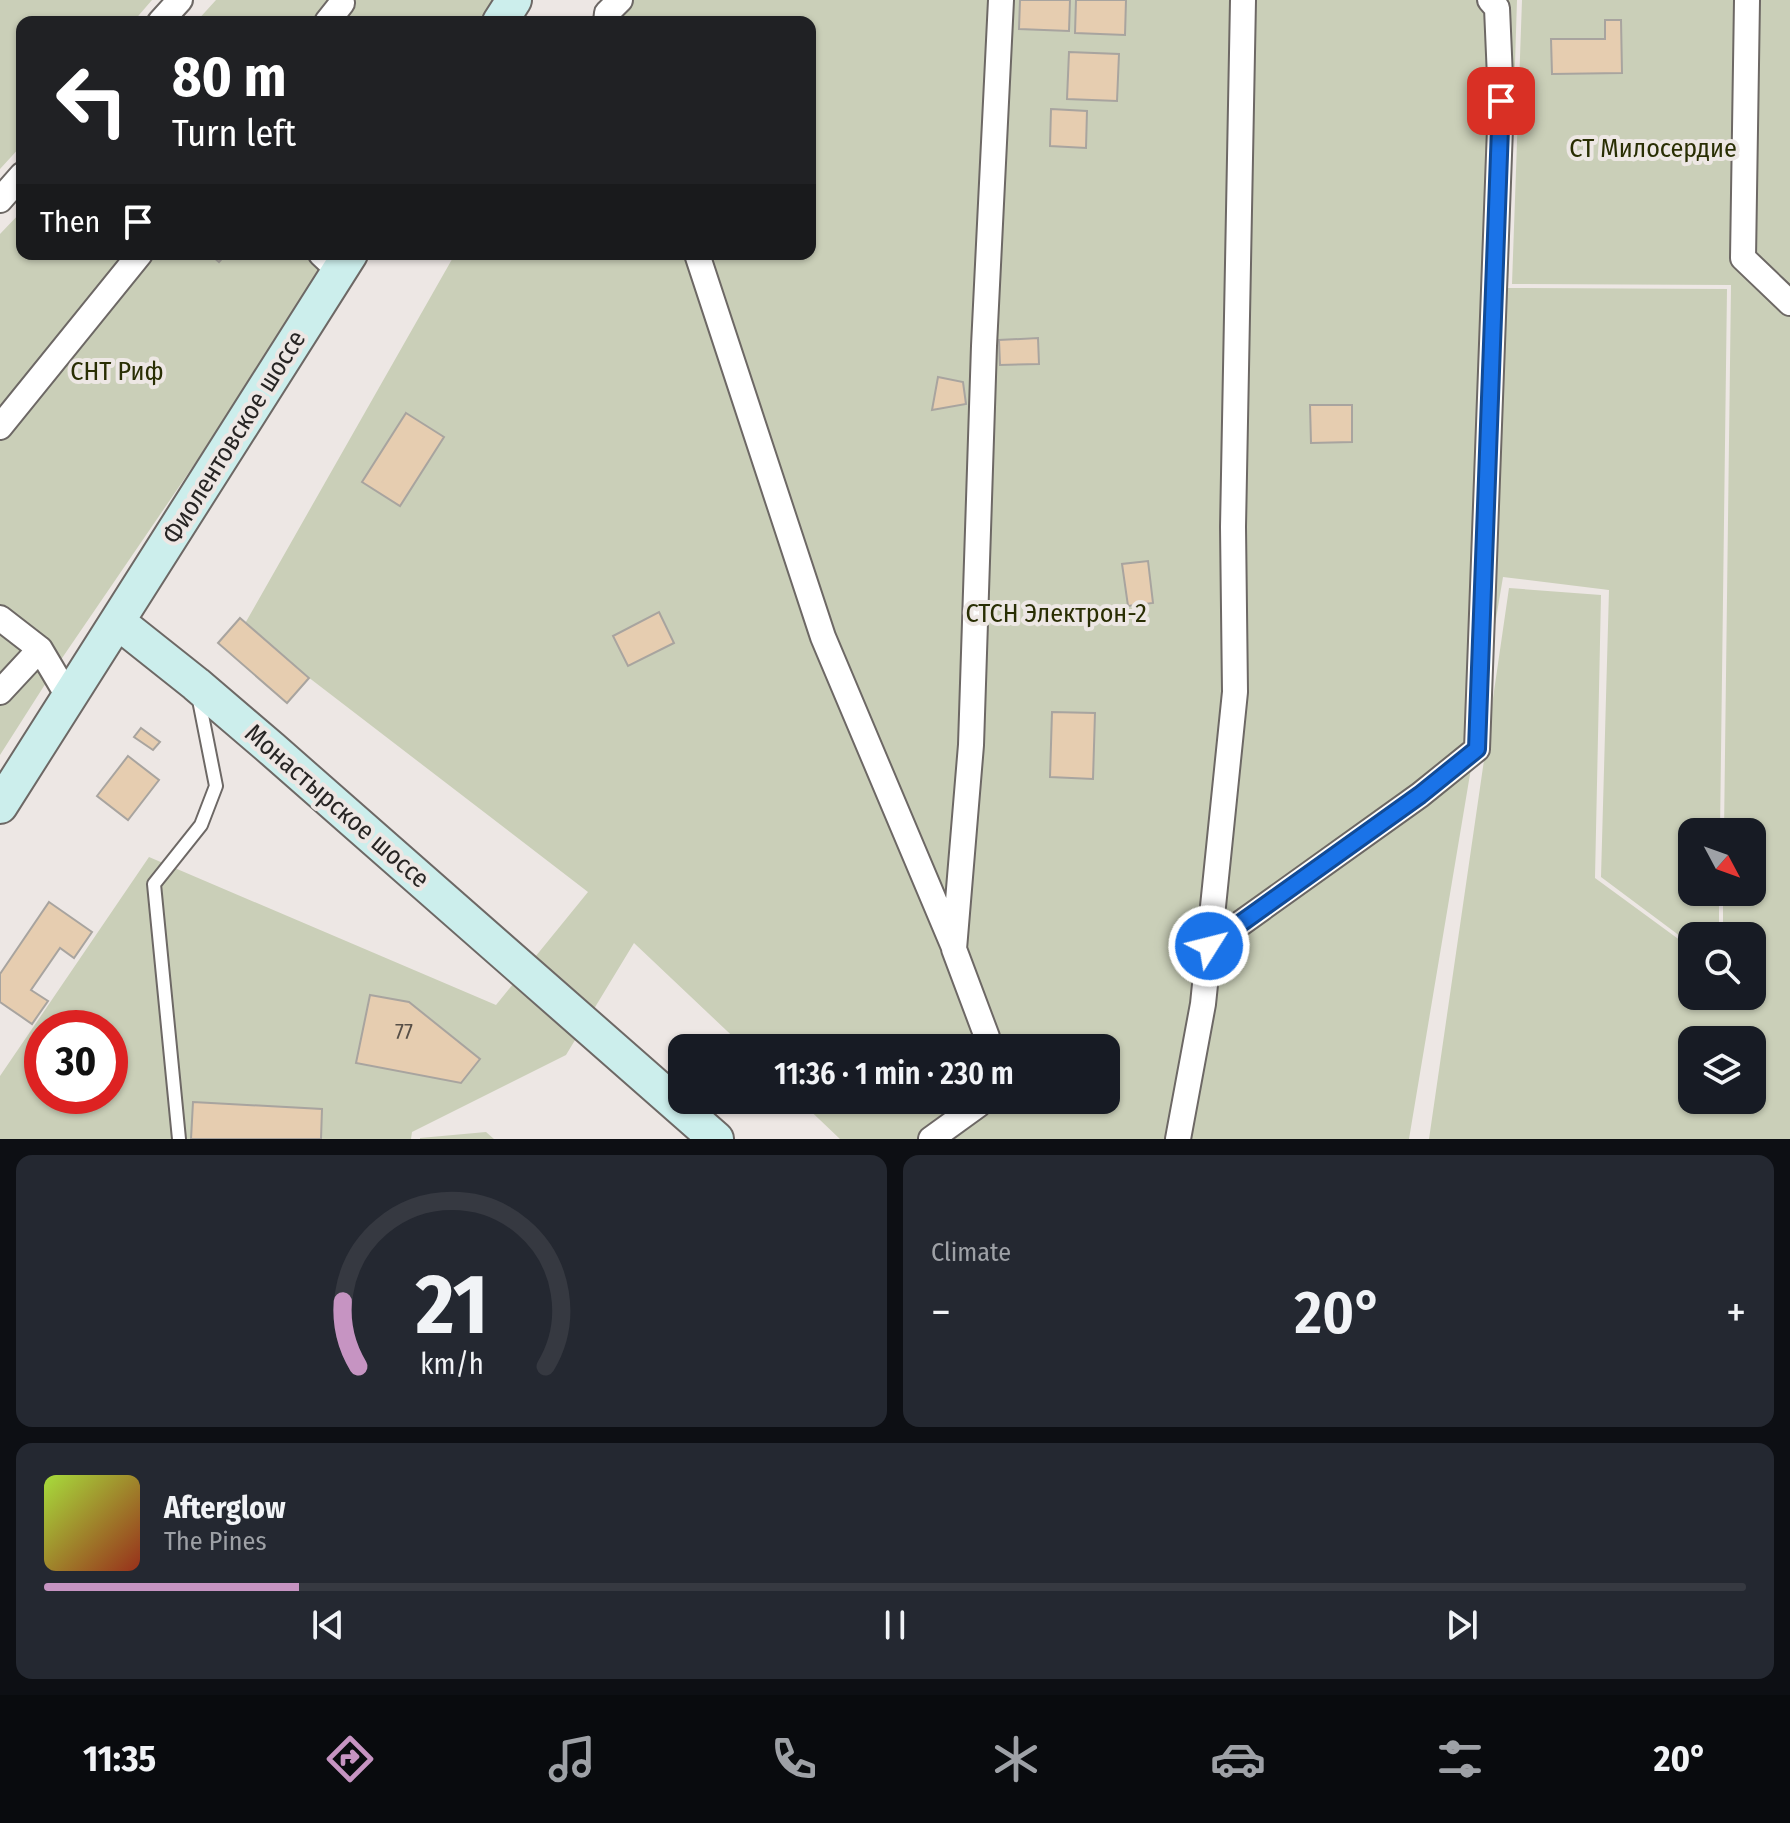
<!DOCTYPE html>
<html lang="en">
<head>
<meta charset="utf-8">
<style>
	:root { --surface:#171b24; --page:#242831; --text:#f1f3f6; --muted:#9ea1a6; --line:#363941; --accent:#c694c2 }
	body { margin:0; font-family:"Fira Sans Condensed",sans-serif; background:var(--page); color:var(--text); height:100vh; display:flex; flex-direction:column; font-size:30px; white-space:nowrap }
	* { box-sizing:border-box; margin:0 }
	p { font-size:26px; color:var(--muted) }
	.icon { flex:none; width:44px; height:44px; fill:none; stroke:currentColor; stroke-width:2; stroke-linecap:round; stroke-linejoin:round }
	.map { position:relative; height:1139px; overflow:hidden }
	.side { display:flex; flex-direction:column; gap:16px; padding:16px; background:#0d0f14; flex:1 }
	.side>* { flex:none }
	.guide { position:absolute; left:16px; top:16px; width:800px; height:244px; border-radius:16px; box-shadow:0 2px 6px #0004; background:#202124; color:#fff; overflow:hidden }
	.needle { width:52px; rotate:131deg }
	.controls { position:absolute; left:1678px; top:818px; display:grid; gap:16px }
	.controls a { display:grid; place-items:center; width:88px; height:88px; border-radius:16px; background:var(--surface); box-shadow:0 2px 6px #0004; font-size:40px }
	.speed { position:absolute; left:24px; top:1010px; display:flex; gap:16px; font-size:40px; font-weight:700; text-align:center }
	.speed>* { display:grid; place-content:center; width:104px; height:104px; border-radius:50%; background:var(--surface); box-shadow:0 2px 6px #0004; line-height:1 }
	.speed .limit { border:12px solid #d22; background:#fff; color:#111 }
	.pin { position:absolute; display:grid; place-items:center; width:68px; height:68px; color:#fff; margin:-34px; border-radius:16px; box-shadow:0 4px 12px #0006 }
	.me { position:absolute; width:88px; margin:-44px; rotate:54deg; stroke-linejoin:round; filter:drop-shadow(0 0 6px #0008) }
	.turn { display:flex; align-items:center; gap:28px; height:168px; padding:0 24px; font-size:36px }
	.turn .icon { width:104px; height:104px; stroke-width:2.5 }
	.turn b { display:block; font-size:56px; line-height:68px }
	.then { display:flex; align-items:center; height:76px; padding:0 24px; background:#0003; gap:16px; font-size:30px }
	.big { font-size:60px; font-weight:600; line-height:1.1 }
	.side .widget { flex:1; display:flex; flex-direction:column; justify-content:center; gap:12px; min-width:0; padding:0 28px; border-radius:16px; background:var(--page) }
	.side .dial { align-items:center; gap:0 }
	.dial svg { height:208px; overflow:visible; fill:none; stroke:var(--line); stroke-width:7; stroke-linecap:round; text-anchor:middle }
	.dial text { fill:var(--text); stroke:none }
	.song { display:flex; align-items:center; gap:24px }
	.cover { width:96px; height:96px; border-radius:12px; background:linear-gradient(135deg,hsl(80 70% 55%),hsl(10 70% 35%)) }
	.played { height:8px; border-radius:4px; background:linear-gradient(90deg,var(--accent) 15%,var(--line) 15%) }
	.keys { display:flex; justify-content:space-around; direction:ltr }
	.heat { display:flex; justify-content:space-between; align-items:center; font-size:44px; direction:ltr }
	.side .tiles { flex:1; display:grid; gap:16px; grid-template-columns:1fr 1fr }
	.widget:last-child { grid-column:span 2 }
	.trip { position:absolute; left:668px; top:1034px; width:452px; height:80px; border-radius:16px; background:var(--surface); box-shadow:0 2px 6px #0004; font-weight:600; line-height:80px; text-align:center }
	.tab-bar { display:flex; height:128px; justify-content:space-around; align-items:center; background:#090b0e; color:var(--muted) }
	.tab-bar .icon { width:56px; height:56px }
	.tab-bar .active { color:var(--accent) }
	.tab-bar b { font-size:36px; color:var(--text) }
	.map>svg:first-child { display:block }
	.green { fill:#cacfb8; fill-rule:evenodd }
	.building { fill:#e6cdb0; stroke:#a8a49f; stroke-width:2 }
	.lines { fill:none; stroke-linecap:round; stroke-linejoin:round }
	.service-casing { stroke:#6d6865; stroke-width:16 }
	.minor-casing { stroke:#6d6865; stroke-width:28 }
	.secondary-casing { stroke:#6d6865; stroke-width:38 }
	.service { stroke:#fff; stroke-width:12 }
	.minor { stroke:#fff; stroke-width:24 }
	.secondary { stroke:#cceeec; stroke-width:34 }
	.route-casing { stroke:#114b97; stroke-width:20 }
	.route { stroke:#1a73e8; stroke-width:14 }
	.labels { text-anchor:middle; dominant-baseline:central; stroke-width:8; stroke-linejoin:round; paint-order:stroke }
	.number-label { font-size:22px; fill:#574f47 }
	.park-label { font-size:26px; fill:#292e03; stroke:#ede7e4 }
	.street-label { font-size:26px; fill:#272524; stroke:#ede7e4 }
</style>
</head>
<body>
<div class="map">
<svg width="1790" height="1139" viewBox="0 0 1790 1139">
	<rect width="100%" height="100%" fill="#ede7e4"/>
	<path class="green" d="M0 0H152L133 22H22V145L0 169Z
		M216 0H511L496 22H196Z
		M604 0H1517L1508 288 1727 289 1720 832H1692V892H1719V936H1692V945L1601 877 1609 590 1503 577 1409 1139H840L799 1100H1106V1048H745L634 943 566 1055 412 1132 411 1139H0V1076L149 857 496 1005 588 892 243 627 455 254H810V22H588ZM42 1028H110V1096H42Z
		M1522 0H1790V1139H1429L1509 588 1601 595 1595 878 1692 949V996H1752V936H1723V892H1752V832H1724L1731 285 1512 284ZM1692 1040H1752V1100H1692Z
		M22 211V254H338L58 664 0 755V234Z
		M486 1132 494 1139H420V1138Z"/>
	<path class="building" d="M1020 0H1070L1069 31 1019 29Z
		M1076 0H1126L1125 35 1075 33Z
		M1605 20H1621L1622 73 1552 74 1551 39H1605Z
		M1069 52 1119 54 1117 101 1067 99Z
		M1051 109 1087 111 1086 148 1050 146Z
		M210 254H226L219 262Z
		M1038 338 1039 364 1000 365 999 340Z
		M938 377 963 382 966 404 932 410Z
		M1310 405H1352V442L1311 443Z
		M406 413 444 437 400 506 362 482Z
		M1148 561 1153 603 1128 606 1122 564Z
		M659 612 674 643 628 666 613 636Z
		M240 618 309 678 287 703 218 643Z
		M1052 712 1095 713 1093 779 1050 777Z
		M141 728 160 742 153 750 134 737Z
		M128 756 159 780 128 820 97 796Z
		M49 902 92 932 74 958 60 948 31 990 48 1001 32 1024 0 1002V974Z
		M370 995 409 1002 480 1059 461 1083 356 1063Z
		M193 1102 322 1109 321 1139H191Z"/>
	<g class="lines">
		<defs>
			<path id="service" d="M179 1139 154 884 201 825 216 786 198 695"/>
			<path id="minor" d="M1747 0 1743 258 1790 303
				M160 22 180 0
				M327 22 342 3
				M606 22 607 13 620 0
				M0 200 22 175
				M321 254 339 271
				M697 254 823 637 953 945
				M0 427 140 254
				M0 618 40 649 69 698
				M0 692 40 649
				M1209 946 1420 795 1477 749 1501 101 1497 8 1490 0
				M985 1048 987 1037 954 949 971 745 984 346 1001 0
				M931 1139 978 1105 979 1100
				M1178 1139 1203 1004 1235 692 1233 527 1243 0"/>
			<path id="secondary" d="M500 22 514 0
				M118 622 196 684 272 749 716 1139
				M0 806 350 254"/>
		</defs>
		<use href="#service" class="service-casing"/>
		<use href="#minor" class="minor-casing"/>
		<use href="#secondary" class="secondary-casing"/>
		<use href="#service" class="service"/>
		<use href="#minor" class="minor"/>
		<use href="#secondary" class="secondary"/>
	</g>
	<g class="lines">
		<defs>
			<path id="route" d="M1209 946 1420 795 1477 749 1501 101"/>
		</defs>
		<use href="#route" class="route-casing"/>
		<use href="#route" class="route"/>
	</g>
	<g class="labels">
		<g class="number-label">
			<text x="404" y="1031">77</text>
		</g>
		<g class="park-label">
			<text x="1653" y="148">СТ Милосердие</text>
			<text x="117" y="371">СНТ Риф</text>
			<text x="1056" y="613">СТСН Электрон-2</text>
		</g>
		<g class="street-label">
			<text transform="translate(234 437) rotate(-58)">Фиолентовское шоссе</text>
			<text transform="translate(337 806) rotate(41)">Монастырское шоссе</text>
		</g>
	</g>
</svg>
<div class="controls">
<a><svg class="needle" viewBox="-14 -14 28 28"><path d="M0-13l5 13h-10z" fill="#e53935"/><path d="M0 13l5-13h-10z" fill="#9ea1a6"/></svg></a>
<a><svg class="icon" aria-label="search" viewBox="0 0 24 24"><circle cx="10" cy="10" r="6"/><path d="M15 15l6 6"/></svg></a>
<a><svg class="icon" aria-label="layers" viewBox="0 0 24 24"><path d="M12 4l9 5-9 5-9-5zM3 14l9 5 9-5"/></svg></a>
</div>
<div class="speed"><div class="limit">30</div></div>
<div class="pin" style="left:1501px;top:101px;background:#d93025"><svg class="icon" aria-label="arrive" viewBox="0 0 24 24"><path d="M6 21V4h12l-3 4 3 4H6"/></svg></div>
<svg class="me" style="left:1209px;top:946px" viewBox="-20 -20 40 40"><circle r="17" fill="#1a73e8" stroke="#fff" stroke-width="3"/><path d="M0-11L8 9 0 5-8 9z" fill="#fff"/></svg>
<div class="trip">11:36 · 1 min · 230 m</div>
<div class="guide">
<div class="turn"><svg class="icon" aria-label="left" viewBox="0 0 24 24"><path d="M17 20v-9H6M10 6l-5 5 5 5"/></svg><div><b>80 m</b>Turn left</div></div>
<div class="then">Then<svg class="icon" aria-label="arrive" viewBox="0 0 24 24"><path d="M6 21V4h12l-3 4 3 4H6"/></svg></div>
</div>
</div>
<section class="side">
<div class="tiles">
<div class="widget dial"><svg viewBox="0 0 100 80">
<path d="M14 69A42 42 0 1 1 86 69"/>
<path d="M14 69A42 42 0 0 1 8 44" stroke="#c694c2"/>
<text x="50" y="56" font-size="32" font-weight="700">21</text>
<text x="50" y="72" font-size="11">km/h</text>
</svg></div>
<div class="widget"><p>Climate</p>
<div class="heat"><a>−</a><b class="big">20°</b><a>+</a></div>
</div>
<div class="widget">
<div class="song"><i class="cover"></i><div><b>Afterglow</b><p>The Pines</p></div></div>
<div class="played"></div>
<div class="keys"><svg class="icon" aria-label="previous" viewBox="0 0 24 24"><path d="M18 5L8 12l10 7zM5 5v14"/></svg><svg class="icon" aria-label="pause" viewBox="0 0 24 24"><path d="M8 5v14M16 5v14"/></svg><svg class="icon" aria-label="next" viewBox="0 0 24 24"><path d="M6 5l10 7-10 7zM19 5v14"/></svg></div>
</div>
</div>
</section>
<nav class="tab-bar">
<b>11:35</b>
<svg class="icon active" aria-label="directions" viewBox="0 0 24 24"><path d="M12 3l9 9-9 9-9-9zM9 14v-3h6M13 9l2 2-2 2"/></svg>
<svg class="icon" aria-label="music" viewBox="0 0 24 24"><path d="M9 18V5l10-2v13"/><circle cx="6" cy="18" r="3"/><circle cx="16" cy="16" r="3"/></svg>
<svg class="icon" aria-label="phone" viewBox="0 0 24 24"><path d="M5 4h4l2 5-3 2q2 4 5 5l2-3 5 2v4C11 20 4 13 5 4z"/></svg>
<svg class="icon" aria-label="climate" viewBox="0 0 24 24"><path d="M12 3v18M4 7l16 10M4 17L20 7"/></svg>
<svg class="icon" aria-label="car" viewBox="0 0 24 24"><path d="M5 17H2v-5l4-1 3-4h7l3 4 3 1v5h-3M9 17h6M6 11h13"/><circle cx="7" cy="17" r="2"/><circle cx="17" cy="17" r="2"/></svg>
<svg class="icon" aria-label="filters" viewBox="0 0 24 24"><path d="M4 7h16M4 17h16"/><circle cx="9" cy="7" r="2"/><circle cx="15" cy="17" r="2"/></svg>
<b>20°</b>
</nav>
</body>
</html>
